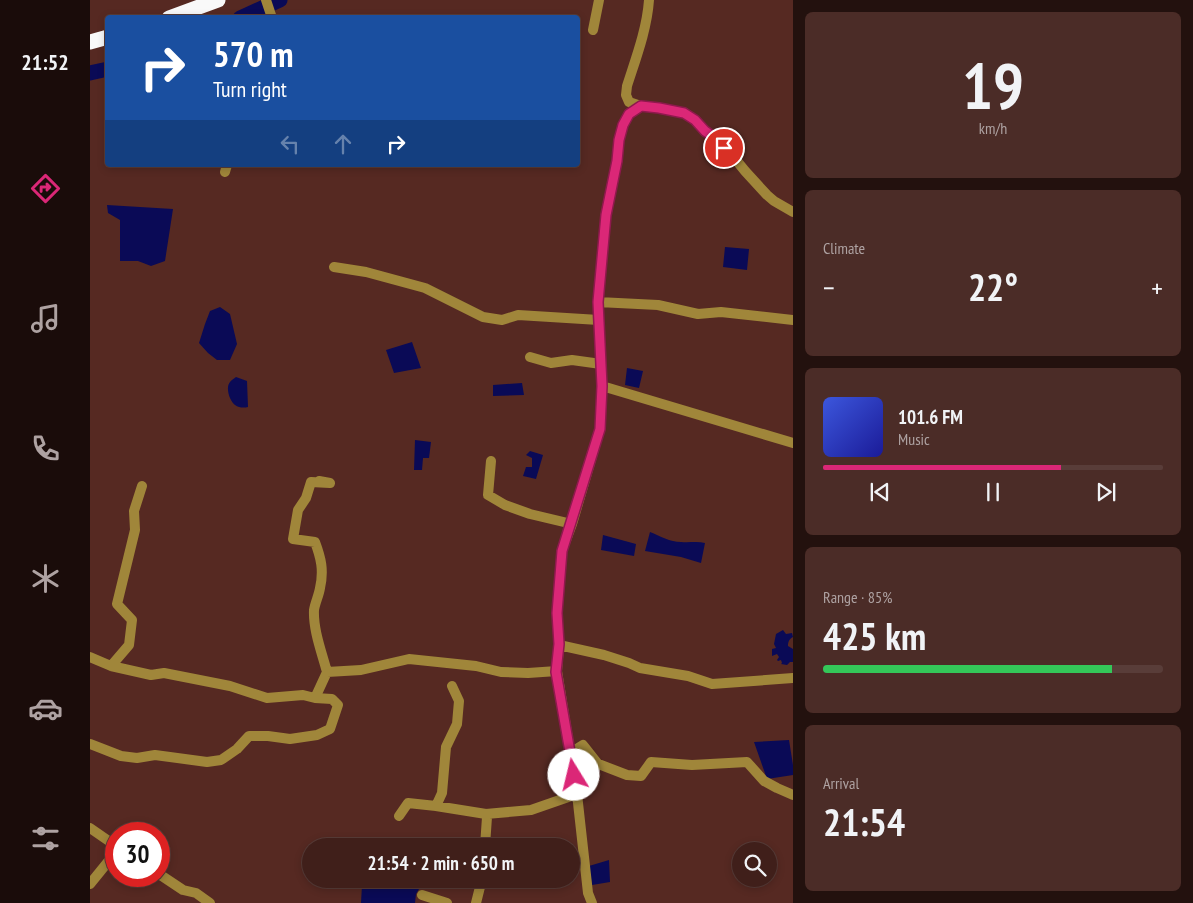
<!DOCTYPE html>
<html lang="en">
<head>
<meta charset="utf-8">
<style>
	:root { --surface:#401f1a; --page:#4b2c27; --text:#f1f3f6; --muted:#aea2a2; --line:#593d39; --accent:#db2777 }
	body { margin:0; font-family:"PT Sans Narrow",sans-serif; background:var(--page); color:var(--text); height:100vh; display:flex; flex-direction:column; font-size:19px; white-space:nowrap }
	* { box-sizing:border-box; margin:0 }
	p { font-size:16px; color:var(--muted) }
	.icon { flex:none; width:28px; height:28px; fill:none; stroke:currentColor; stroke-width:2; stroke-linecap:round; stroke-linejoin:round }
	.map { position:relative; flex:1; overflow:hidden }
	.sheet { display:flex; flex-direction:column; gap:12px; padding:12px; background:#23110e; width:400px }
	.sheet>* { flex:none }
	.guide { position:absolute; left:15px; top:15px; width:475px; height:152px; border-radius:5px; box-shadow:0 2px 8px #0003,0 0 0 1px var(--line); background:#1a4fa0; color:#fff; overflow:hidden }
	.buttons { position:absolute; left:642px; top:842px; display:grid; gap:10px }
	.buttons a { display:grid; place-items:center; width:45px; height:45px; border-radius:50%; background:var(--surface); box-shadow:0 2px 8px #0003,0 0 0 1px var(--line); font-size:25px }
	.speed { position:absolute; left:15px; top:822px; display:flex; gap:10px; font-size:25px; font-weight:700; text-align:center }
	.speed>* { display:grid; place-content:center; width:65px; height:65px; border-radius:50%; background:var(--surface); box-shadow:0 2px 8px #0003,0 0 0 1px var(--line); line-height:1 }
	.speed .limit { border:8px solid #d22; background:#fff; color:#111 }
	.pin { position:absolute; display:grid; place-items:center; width:42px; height:42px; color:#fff; margin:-21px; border:2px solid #fff; border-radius:50%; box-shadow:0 1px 5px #0007 }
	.me { position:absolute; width:55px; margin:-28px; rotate:351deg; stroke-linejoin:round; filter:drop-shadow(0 0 4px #0008) }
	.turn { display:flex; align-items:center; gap:18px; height:105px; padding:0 25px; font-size:22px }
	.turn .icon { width:65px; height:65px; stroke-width:2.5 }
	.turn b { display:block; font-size:35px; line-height:42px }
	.lanes { display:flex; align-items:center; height:48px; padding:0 25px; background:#0003; justify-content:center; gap:25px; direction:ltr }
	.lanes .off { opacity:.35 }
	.big { font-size:38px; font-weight:700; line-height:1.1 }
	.sheet .card { flex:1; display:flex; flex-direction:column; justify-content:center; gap:8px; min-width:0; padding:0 18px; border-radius:8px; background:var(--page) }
	.sheet .dial { align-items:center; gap:0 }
	.dial b { font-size:65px; line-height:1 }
	.song { display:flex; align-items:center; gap:15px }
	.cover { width:60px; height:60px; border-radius:8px; background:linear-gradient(135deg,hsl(230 70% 55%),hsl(240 70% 35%)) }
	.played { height:5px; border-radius:2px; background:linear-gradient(90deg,var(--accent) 70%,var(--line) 70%) }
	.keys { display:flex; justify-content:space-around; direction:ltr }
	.heat { display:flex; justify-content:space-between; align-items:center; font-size:28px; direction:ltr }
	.charge { height:8px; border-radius:4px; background:linear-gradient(90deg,#34c759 85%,var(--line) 0) }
	.trip { position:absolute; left:212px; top:838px; width:278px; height:50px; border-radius:25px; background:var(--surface); box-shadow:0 2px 8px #0003,0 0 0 1px var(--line); font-weight:700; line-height:50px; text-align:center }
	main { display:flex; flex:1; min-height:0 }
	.tab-bar { display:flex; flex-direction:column; width:90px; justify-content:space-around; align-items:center; background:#1a0c0a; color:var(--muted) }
	.tab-bar .icon { width:35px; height:35px }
	.tab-bar .on { color:var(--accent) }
	.tab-bar b { font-size:22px; color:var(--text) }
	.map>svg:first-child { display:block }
	.water { fill:#0a0a56 }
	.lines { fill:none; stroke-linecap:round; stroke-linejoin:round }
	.river { stroke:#0a0a56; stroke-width:15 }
	.minor { stroke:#a0863a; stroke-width:10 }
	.highway { stroke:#f9f9f9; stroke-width:15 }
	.route-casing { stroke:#8e194d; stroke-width:12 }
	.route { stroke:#db2777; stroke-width:9 }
</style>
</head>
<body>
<main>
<nav class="tab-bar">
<b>21:52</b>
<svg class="icon on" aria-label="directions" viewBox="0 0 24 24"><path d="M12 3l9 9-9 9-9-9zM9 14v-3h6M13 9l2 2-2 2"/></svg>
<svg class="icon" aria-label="music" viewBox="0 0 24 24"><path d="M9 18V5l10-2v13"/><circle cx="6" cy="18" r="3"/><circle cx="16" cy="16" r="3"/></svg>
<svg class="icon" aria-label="phone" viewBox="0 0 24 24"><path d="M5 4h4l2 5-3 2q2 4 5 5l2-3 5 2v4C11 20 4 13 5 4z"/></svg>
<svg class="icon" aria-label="climate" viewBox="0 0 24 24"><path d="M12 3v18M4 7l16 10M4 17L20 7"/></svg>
<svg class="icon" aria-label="car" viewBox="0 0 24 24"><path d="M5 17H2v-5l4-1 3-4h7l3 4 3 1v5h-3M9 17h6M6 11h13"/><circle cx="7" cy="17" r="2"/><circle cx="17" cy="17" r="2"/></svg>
<svg class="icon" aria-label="filters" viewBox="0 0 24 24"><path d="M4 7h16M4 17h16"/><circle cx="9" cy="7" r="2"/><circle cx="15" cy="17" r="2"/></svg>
</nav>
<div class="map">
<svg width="703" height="903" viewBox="0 0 703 903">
	<rect width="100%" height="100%" fill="#562922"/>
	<path class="water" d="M17 205 83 209 75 261 61 266 48 261H30V220L18 213Z
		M635 247 659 249 657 270 633 267Z
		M130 307 140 314 147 344 140 360H127L118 353 109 343 115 324 120 311Z
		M322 342 331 368 304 373 296 350Z
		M537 368 553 371 549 388 535 385Z
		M146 377 157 381 158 407C154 408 149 408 145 405 140 401 135 388 140 382 141 380 144 379 146 377Z
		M432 383 434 395 403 396V385Z
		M325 440 341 442 339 458H333L332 470H324Z
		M440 451 453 455 446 479 433 476 436 467H442V458L436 455Z
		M560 532C570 536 580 542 591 542 599 543 607 541 615 543L611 563 591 557 555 551Z
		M513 535 546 544 544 556 511 550Z
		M693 630 696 634 702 633 703 637C699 639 698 642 698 646L703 649V662H700L697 665 691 664 692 663 691 660 688 661 687 660 689 657 687 654 682 656V649L686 648 684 644 686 634Z
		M699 740 703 765V775L677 779 664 742Z
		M519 860 520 882 502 885 499 866Z
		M276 879H335L326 894 325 903H271L272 885Z"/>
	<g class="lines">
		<path class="river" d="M150 18 190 0
			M0 73 18 69"/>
		<path class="minor" d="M176 0 182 18
			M559 0C557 29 546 58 537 86L536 95 539 102 551 106 569 108 595 113 605 120 615 131 622 136 642 155 655 171 677 195 684 201 703 212
			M503 30 509 0
			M135 172 137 165
			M244 267 276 272 335 288 393 317 412 320 428 315 509 320
			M508 302 568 305 608 314 631 312 703 320
			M440 357 461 363 482 360 511 364
			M512 386 703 443
			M401 461 398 495 415 505 440 514 482 524
			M229 481 240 483 221 482 216 498 208 510 203 539 225 542C231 558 234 570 230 588 229 595 225 603 224 610 223 630 232 653 237 672
			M469 645 514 655 539 663 550 668 598 676 622 684 703 678
			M0 657 21 666 61 675 74 673 140 686 177 698 213 695 225 698 237 672 271 670 319 659 386 666 411 672 438 673 467 671
			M21 666 39 645 42 620 27 604 45 530 44 511 52 486
			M0 744 31 756 47 758 65 755 117 762 131 760 147 749 159 736H178L200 739 227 735 240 729 248 705 242 699 225 698
			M508 764 493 745 480 753 537 775 551 776 561 762 602 765 657 762 674 781 687 788 703 795
			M346 806 396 814 441 810 487 794
			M309 816 318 803 346 806 352 793 356 747 367 724 369 701 362 686
			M0 828 26 846
			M395 846 397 817 396 814
			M69 874 93 890 106 893 120 903
			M0 884 26 852
			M332 895 357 903
			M386 903 392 879
			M502 903 498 893 487 794 467 671 469 645 467 613 472 551 482 524 510 429 512 386 508 302 516 215 527 161 529 140 533 125 539 114 551 106"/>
		<path class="highway" d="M79 18 128 0
			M0 42 18 37"/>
	</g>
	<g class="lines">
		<defs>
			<path id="route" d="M484 775 466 672 469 644 467 613 472 551 510 429 512 386 508 302 516 215 527 161 529 140 533 125 539 114 551 106 569 108 594 113 605 120 615 131 622 136 634 148"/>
		</defs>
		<use href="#route" class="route-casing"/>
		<use href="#route" class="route"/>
	</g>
</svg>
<div class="buttons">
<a><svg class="icon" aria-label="search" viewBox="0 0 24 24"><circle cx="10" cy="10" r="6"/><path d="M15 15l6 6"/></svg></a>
</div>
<div class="speed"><div class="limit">30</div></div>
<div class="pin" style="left:634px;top:148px;background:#d93025"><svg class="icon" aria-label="arrive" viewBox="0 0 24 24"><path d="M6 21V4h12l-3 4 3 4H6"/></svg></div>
<svg class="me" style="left:484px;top:775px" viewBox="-20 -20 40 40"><circle r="19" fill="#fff"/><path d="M0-13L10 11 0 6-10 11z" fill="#db2777"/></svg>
<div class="trip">21:54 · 2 min · 650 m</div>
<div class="guide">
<div class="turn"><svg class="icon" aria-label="right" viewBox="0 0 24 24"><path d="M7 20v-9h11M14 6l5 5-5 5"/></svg><div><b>570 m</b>Turn right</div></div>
<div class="lanes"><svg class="icon off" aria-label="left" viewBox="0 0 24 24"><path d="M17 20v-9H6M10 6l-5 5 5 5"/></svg><svg class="icon off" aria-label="ahead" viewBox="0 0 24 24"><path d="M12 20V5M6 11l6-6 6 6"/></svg><svg class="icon" aria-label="right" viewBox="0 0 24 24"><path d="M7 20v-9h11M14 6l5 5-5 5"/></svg></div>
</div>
</div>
<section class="sheet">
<div class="card dial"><b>19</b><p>km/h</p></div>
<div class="card"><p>Climate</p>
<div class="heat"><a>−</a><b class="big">22°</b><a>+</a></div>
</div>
<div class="card">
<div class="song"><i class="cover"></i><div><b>101.6 FM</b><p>Music</p></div></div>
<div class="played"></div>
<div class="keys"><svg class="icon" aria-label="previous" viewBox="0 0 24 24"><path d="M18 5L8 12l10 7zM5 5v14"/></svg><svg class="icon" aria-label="pause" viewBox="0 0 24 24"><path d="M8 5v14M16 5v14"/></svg><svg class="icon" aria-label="next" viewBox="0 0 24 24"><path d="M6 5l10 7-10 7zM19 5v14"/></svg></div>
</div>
<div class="card"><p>Range · 85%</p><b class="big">425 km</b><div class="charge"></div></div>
<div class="card"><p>Arrival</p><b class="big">21:54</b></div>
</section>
</main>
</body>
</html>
